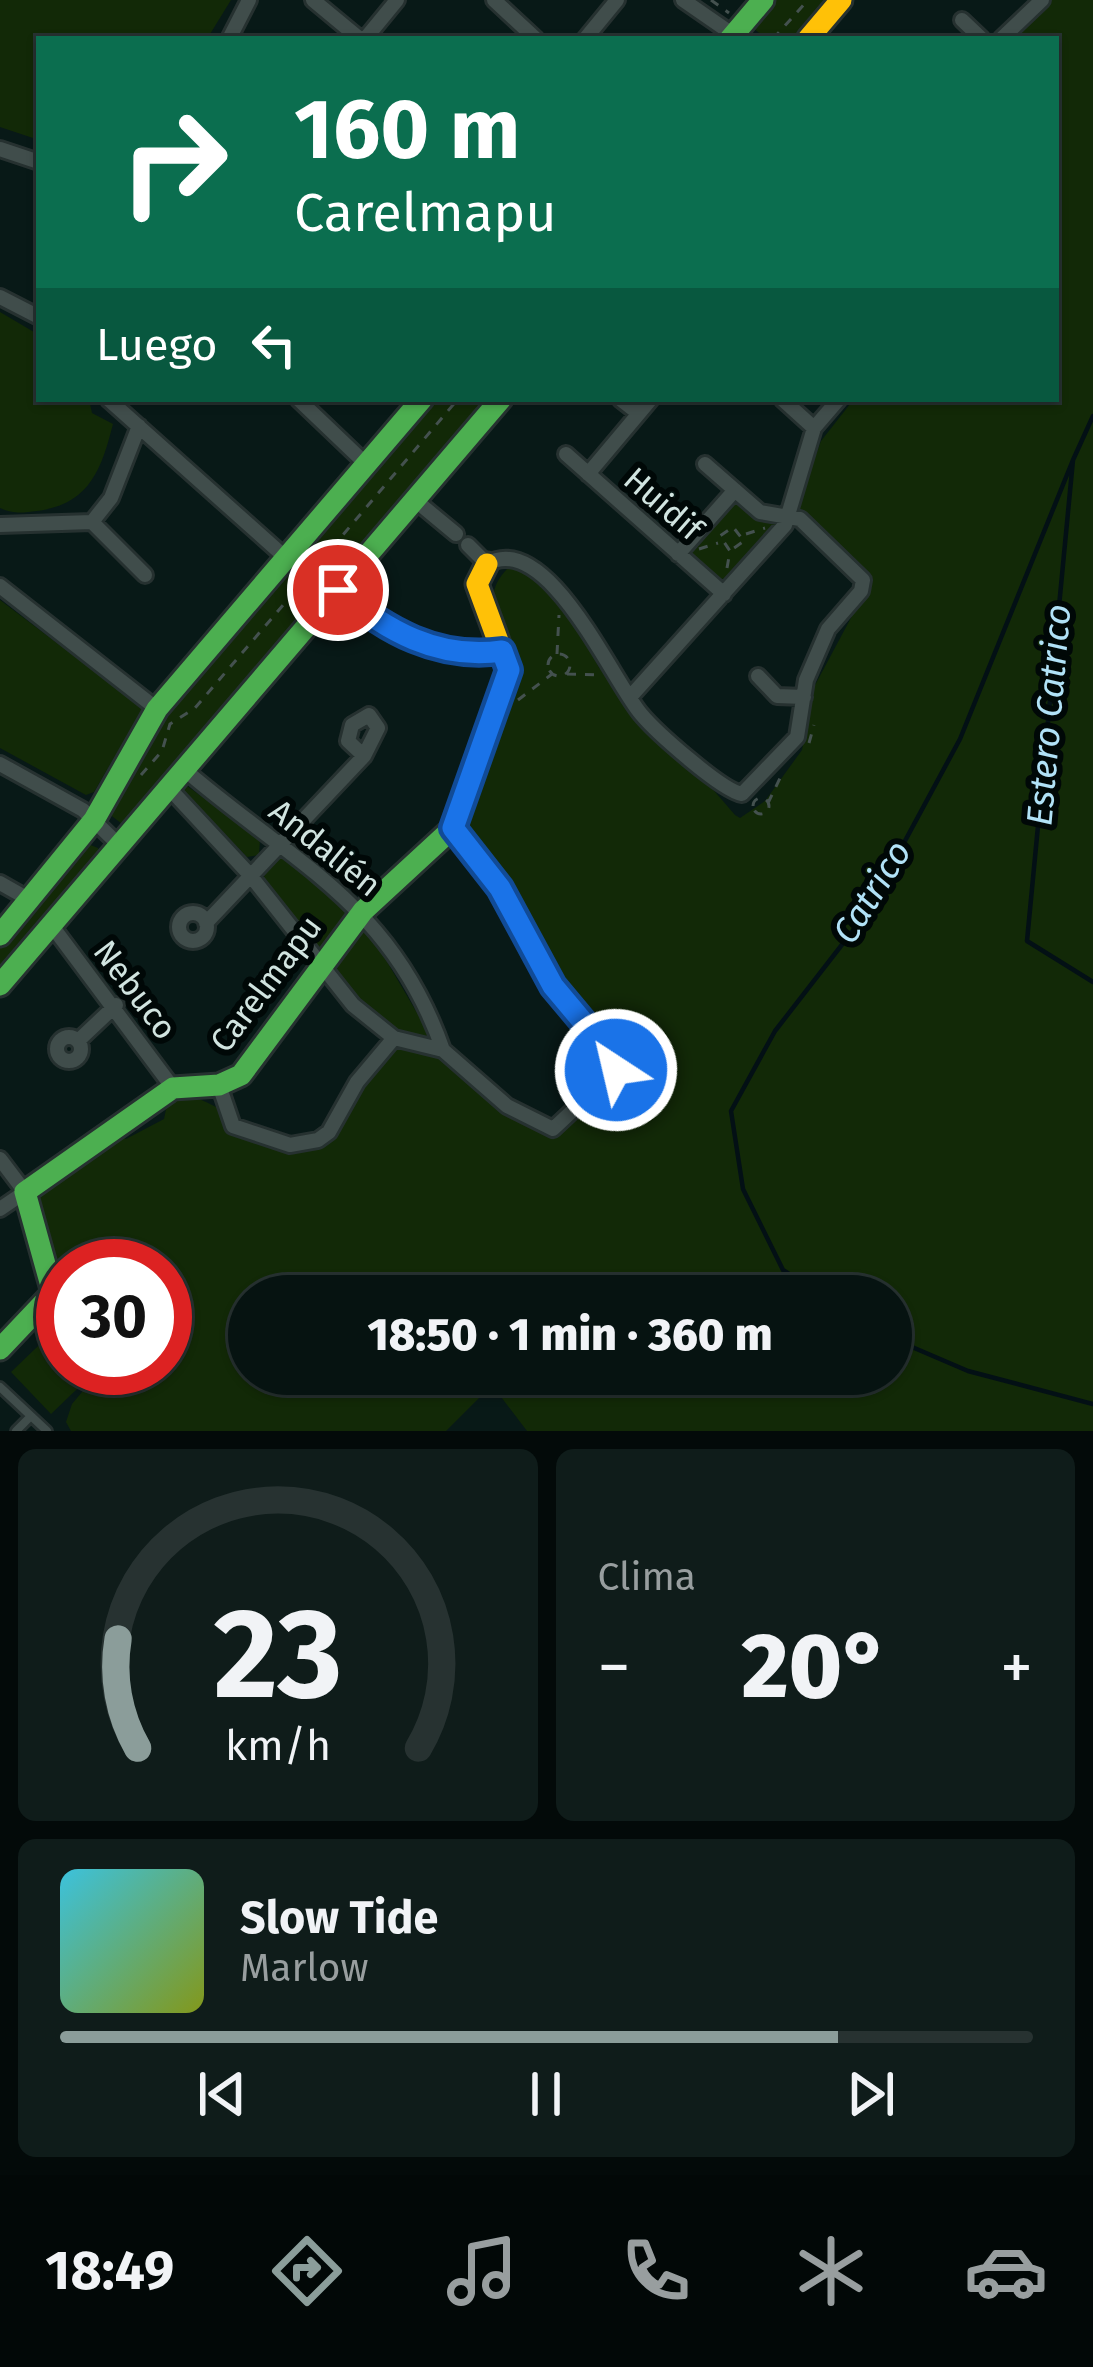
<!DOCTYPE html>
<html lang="es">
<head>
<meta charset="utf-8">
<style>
	:root { --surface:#061311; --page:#0f1c1a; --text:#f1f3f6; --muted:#989e9f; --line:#273231; --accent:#8b9d9a }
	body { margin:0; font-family:"Fira Sans",sans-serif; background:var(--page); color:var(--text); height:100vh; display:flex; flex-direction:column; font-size:45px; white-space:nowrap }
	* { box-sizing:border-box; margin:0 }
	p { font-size:39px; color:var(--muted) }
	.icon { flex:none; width:66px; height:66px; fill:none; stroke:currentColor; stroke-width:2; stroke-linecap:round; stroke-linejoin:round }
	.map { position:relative; height:1431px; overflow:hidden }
	.side { display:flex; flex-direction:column; gap:18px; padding:18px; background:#030a09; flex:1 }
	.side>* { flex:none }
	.top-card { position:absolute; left:36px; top:36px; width:1023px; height:366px; border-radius:0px; box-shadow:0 3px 9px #0004,0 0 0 3px var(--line); background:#0b6e4f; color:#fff; overflow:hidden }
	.speed { position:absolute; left:36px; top:1239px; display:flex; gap:24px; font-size:60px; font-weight:700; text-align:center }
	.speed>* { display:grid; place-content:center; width:156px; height:156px; border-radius:50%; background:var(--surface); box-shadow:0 3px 9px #0004,0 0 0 3px var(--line); line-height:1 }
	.speed .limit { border:18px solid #d22; background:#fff; color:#111 }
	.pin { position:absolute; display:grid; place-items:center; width:102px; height:102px; color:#fff; margin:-51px; border:6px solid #fff; border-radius:50%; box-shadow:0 3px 12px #0007 }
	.me { position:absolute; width:132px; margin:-66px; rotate:325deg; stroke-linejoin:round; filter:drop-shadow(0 0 9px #0008) }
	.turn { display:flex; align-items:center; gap:42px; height:252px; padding:0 60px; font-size:54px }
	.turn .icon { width:156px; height:156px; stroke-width:2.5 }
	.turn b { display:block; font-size:84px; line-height:102px }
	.then { display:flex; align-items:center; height:114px; padding:0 60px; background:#0003; gap:24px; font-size:45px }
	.big { font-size:90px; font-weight:800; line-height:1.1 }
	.side .widget { flex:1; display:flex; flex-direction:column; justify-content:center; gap:18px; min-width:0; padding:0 42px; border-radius:18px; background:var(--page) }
	.side .dial { align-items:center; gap:0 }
	.dial svg { height:312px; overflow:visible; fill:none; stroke:var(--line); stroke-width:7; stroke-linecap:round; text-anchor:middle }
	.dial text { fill:var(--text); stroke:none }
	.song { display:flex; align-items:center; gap:36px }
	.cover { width:144px; height:144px; border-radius:18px; background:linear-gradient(135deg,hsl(190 70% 55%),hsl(70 70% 35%)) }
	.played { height:12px; border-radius:6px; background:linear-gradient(90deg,var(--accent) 80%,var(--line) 80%) }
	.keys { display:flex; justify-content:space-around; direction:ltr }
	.heat { display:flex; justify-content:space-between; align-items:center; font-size:66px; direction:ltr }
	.side .tiles { flex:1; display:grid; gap:18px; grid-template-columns:1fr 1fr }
	.widget:last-child { grid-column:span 2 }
	.trip { position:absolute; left:228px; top:1275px; width:684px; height:120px; border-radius:60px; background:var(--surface); box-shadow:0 3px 9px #0004,0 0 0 3px var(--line); font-weight:800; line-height:120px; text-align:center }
	.tabs { display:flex; height:192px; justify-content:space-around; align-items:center; background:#020807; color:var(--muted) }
	.tabs .icon { width:84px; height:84px }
	.tabs .current { color:var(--accent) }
	.tabs b { font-size:54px; color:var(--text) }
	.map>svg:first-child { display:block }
	.green { fill:#122907; fill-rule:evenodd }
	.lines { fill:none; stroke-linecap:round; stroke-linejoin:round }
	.stream { stroke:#031015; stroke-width:4.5 }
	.lane-casing { stroke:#263130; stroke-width:14 }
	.street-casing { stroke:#263130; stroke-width:20 }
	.fast-casing { stroke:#263130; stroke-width:27 }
	.slow-casing { stroke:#263130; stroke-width:27 }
	.path { stroke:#44514f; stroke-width:3; stroke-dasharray:9 9; stroke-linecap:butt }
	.lane { stroke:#404d4b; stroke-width:8 }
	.street { stroke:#404d4b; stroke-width:14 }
	.fast { stroke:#4caf50; stroke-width:21 }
	.slow { stroke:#ffc107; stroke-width:21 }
	.route-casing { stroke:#114b97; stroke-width:30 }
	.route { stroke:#1a73e8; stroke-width:21 }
	.labels { text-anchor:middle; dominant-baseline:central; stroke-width:12; stroke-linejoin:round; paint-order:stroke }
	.street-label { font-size:33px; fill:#d1e4e0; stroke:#000807 }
	.water-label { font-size:36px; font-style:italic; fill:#b1e2f7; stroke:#000807 }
</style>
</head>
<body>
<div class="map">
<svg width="1093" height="1431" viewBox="0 0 1093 1431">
	<rect width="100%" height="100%" fill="#081917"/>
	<path class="green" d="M0 0H231L207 39H39V140L0 127Z
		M776 0H830L796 39H767L753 28Z
		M1050 0H1093V1431H527L492 1385 446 1431H71L66 1422 72 1404 102 1368H165V1266H63L62 1281 38 1195 120 1136 126 1139 164 1119 168 1100 177 1091C222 1104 254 1133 299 1152L329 1141 366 1078 396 1047 466 1064 546 1126 564 1129 619 1080 621 1060 558 985 496 872 464 830C464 781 516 712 517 668 519 625 469 607 509 567 553 576 580 633 600 669L610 670 735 815 740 818 765 801 802 750 814 687 868 586 812 528 791 523 821 441 854 399H1056V39H1009ZM249 1296H891V1374H249Z
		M0 312 39 335V399H89L92 413 113 424C101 471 89 504 37 511 22 513 14 514 0 508Z
		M432 399H485L331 580 299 555Z
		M739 499 776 524 730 578 720 579 689 552Z
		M291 563 328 589 126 827 104 810 162 716Z
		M0 600 143 708 94 792 86 795 0 748Z
		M183 783 260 839 259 855 247 857 179 787Z
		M88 844 98 848 101 858 0 973V947Z
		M279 852 292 856 353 916 321 953 312 950 263 878Z
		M366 926 430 1035 424 1040 393 1030 334 978 333 969Z
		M59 1326 63 1368H99L51 1414 11 1372Z"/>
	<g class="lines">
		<path class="stream" d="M1093 416 1073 460 1027 941 1093 982
			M823 1296 783 1270 743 1189 731 1111 775 1031 865 915 960 739 1073 460
			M891 1338 968 1371 1093 1404"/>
		<defs>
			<path id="lane" d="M0 1387 47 1431
				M16 1431 31 1416"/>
			<path id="street" d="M313 0 360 39
				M494 0 536 39
				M683 0 738 38
				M962 20 982 39
				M229 39 249 0
				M365 39 397 0
				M585 39 617 0
				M1001 39 1042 0
				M0 149 39 162
				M0 297 39 317
				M108 399 286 558C325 576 349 609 385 629 418 648 465 656 502 651
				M298 399 366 464
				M620 399 638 413
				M782 399 814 428
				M566 454 724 594
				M588 474 651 399
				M415 500 456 534
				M92 522 145 575
				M0 525 92 522 111 498 139 426
				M468 545 487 564C547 529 612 680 641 714 656 732 721 790 742 794L797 737 806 680 828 629 861 591 863 580 800 519 760 512 705 464
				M678 554 735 490
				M0 586 157 709
				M758 676 777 696 804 697
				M631 696 785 525 814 428 839 399
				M369 715 378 728 364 756 348 741 352 725Z
				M0 764 83 810 120 846
				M185 770C293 863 392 904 443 1050
				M169 788 250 875 353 1005 394 1038 443 1050 507 1106 553 1129 616 1070 615 1060 553 987 500 888 453 828
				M0 883 30 900
				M179 927a14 14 0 1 1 28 0a14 14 0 1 1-28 0Z
				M206 923 364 756
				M52 926 173 1088
				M57 1049a12 12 0 1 1 24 0a12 12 0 1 1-24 0Z
				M78 1041 116 1005
				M219 1085 233 1126 290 1145 318 1140 329 1132 357 1082 394 1038
				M0 1159 25 1192 0 1209"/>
			<path id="fast" d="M730 39 763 0
				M0 935 94 820 157 709 422 399
				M0 985 501 399
				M0 1349 53 1293 25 1192 173 1088 219 1085 241 1075 363 911 453 828 479 755"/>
			<path id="slow" d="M808 39 841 0
				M479 755 509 671 477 584 487 564"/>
		</defs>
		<use href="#lane" class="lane-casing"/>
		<use href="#street" class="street-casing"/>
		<use href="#fast" class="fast-casing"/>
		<use href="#slow" class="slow-casing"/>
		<path class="path" d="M711 0 729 13
			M773 39 808 0
			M746 534 765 528
			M699 549 718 543
			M320 562 458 399
			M727 568 730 551 720 536 733 527 744 541 730 551
			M557 654 559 615
			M548 665a11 11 0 1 1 22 0a11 11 0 1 1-22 0Z
			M567 674 599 675
			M518 700 552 674
			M809 743 814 725
			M141 775 162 751 170 724 195 708 302 583
			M753 806a8 8 0 1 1 16 0a8 8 0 1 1-16 0Z
			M768 803 783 772"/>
		<use href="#lane" class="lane"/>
		<use href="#street" class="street"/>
		<use href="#fast" class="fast"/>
		<use href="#slow" class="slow"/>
	</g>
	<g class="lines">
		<defs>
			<path id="route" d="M338 590C386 631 438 660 502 651L509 670 453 828 500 888 553 986 615 1060 616 1070"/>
		</defs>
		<use href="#route" class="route-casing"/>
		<use href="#route" class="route"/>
	</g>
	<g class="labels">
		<g class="street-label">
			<text transform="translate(663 504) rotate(41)">Huidif</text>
			<text transform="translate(325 848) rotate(39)">Andalién</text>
			<text transform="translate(266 984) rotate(-53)">Carelmapu</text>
			<text transform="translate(135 990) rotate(53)">Nebuco</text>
		</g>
		<g class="water-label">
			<text transform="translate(1049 715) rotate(-85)">Estero Catrico</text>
			<text transform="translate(872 892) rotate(-58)">Catrico</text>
		</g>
	</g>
</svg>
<div class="speed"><div class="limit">30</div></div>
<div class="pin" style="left:338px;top:590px;background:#d93025"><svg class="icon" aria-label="arrive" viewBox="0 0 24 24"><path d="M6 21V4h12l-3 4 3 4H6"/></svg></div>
<svg class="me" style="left:616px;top:1070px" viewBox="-20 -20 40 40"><circle r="17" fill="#1a73e8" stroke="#fff" stroke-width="3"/><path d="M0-11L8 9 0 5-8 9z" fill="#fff"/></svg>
<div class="trip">18:50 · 1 min · 360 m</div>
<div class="top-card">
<div class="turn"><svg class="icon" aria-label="right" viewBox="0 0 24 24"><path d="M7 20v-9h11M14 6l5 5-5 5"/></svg><div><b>160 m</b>Carelmapu</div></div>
<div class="then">Luego<svg class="icon" aria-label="left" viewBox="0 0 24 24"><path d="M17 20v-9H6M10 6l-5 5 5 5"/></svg></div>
</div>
</div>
<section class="side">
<div class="tiles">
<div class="widget dial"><svg viewBox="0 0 100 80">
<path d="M14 69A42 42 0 1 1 86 69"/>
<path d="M14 69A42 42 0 0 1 9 41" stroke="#8b9d9a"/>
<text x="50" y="56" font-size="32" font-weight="700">23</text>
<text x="50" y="72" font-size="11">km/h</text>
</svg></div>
<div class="widget"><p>Clima</p>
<div class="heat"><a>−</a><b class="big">20°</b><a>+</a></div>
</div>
<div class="widget">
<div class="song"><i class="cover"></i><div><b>Slow Tide</b><p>Marlow</p></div></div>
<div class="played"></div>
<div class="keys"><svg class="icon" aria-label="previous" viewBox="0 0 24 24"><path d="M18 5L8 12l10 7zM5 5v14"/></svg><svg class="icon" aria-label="pause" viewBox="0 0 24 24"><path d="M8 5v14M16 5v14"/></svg><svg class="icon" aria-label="next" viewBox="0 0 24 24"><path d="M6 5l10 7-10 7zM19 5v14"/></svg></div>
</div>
</div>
</section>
<nav class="tabs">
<b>18:49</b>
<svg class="icon current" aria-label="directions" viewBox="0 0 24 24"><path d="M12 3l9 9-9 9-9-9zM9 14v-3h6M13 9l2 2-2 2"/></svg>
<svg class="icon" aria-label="music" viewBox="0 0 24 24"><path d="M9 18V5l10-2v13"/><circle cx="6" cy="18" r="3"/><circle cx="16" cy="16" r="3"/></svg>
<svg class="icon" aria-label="phone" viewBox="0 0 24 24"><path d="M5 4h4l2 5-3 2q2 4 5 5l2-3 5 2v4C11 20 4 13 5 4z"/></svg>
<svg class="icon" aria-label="climate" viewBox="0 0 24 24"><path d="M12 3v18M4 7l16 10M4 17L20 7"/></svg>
<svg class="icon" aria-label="car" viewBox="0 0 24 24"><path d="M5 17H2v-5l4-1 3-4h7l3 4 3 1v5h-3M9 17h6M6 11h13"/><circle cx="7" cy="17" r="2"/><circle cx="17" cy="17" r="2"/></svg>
</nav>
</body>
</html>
